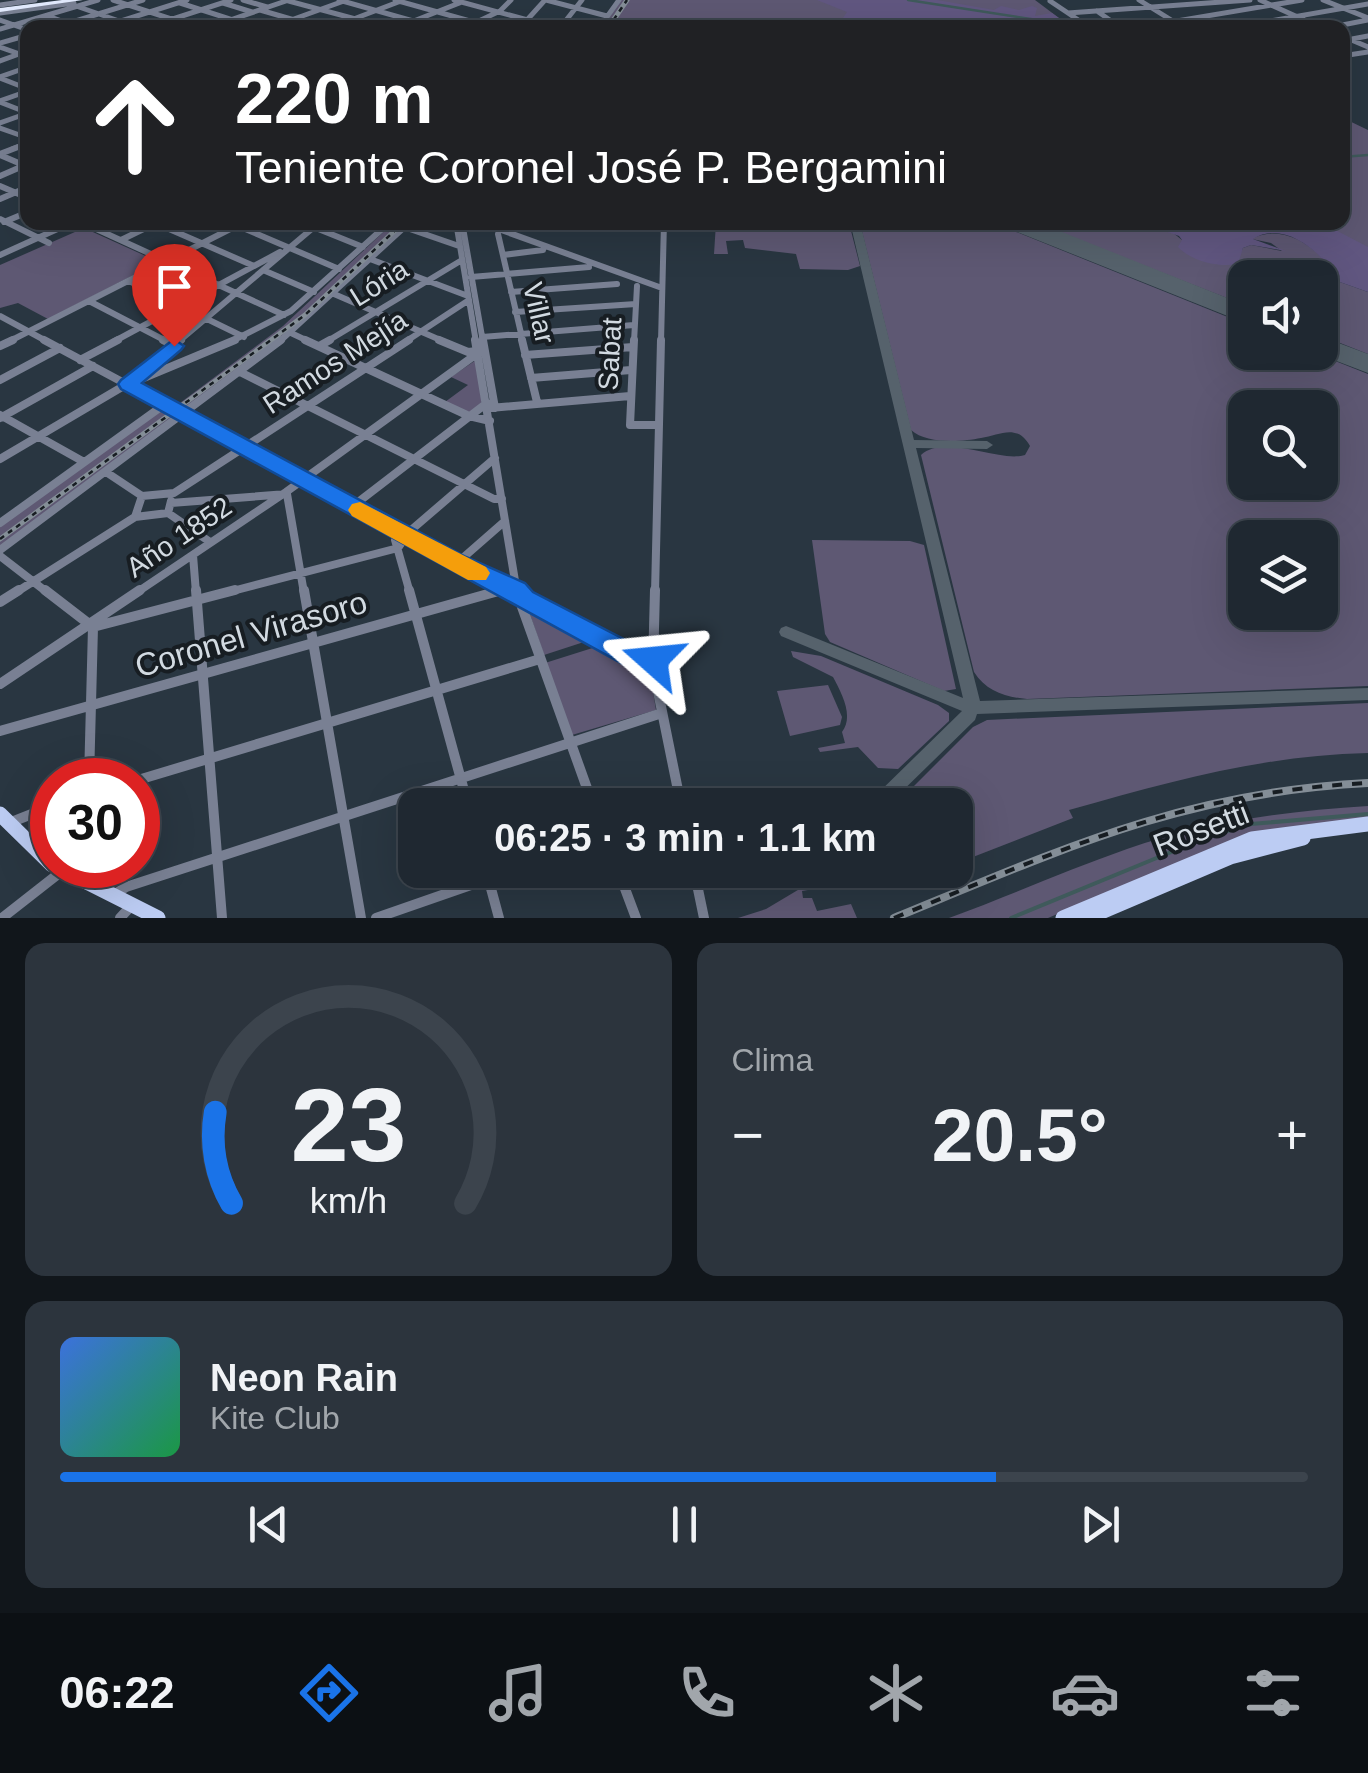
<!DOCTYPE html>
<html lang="es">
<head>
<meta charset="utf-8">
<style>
	:root { --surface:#1f2831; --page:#2c343d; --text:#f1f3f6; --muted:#a1a6ab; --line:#3c444d; --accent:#1a73e8 }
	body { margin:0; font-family:Arial,sans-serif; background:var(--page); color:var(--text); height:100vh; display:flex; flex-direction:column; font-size:38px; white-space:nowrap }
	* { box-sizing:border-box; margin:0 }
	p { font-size:32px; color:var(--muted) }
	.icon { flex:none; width:55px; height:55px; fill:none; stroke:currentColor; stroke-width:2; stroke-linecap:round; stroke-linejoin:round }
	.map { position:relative; height:918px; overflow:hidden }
	.panel { display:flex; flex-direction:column; gap:25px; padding:25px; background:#11161b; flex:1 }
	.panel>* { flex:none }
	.hud { position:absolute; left:20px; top:20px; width:1330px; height:210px; border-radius:20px; box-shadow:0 10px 40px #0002,0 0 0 2px var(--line); background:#202124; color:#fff; overflow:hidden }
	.tools { position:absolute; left:1228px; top:260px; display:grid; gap:20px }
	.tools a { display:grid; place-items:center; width:110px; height:110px; border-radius:20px; background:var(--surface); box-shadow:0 10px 40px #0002,0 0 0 2px var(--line); font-size:50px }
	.speed { position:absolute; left:30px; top:758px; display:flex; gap:20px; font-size:50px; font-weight:700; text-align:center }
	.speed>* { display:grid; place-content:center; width:130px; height:130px; border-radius:50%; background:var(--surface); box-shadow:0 10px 40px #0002,0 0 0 2px var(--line); line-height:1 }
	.speed .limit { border:15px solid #d22; background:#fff; color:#111 }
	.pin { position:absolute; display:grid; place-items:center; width:85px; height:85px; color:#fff; margin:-102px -42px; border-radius:50% 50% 50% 0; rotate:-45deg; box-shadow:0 0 10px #0007 }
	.pin .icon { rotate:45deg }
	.me { position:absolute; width:110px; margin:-55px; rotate:288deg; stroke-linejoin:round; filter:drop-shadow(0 0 8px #0008) }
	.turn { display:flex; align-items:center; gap:35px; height:210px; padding:0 50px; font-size:45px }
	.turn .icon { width:130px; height:130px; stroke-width:2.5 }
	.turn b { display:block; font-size:70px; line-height:85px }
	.big { font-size:75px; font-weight:800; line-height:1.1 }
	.panel .card { flex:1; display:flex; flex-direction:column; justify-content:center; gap:15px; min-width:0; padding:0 35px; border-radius:20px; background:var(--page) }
	.panel .dial { align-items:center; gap:0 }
	.dial svg { height:260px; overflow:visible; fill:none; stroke:var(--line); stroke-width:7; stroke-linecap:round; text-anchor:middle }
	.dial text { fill:var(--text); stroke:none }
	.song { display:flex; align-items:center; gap:30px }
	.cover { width:120px; height:120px; border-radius:15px; background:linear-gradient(135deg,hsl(220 70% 55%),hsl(140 70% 35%)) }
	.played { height:10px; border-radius:5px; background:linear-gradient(90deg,var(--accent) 75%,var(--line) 75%) }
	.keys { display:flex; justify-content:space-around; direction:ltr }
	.heat { display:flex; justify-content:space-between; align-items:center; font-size:55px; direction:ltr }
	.panel .tiles { flex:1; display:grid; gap:25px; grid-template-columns:1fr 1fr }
	.card:last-child { grid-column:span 2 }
	.trip { position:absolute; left:398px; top:788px; width:575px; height:100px; border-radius:20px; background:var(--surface); box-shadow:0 10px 40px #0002,0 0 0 2px var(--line); font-weight:800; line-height:100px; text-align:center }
	.tabs { display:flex; height:160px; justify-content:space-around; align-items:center; background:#0c1014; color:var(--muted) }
	.tabs .icon { width:70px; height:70px }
	.tabs .current { color:var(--accent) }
	.tabs b { font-size:45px; color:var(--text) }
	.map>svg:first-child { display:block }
	.green { fill:#5e5873; fill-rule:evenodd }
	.forest { fill:#615781 }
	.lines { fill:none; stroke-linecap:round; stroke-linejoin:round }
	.stream-far1 { stroke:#3f5a5b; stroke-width:2.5 }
	.stream { stroke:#3f5a5b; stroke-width:4 }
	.taxiway { fill:#56626c; fill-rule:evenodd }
	.runway { fill:#56626c; fill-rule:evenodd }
	.minor-far3 { stroke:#798093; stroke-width:5 }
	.minor-far2 { stroke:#798093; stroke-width:6 }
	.minor-far1 { stroke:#798093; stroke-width:8 }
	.minor { stroke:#798093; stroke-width:10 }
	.major { stroke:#bcccf3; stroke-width:15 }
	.highway { fill:#e2eafd; fill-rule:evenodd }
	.rail-far1-casing { stroke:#848e97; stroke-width:5 }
	.rail-casing { stroke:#848e97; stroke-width:8 }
	.rail-far1 { stroke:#171d22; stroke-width:2.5; stroke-dasharray:5; stroke-linecap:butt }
	.rail { stroke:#171d22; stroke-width:4; stroke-dasharray:10; stroke-linecap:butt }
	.route { fill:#1a73e8; stroke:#114b97; stroke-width:2.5 }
	.slow { fill:#f59e0b }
	.labels { text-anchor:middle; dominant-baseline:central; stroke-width:8; stroke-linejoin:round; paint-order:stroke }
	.street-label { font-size:28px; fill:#d2dae1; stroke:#171d22 }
	.near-street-label { font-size:32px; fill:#d2dae1; stroke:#171d22 }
</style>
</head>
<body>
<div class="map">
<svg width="1368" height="918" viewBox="0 0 1368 918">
	<rect width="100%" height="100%" fill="#293641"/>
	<path class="green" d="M621 0H1035L1071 27 602 28Z
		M1343 118 1368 130V255L1253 223 1342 222Z
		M393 223H409L309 317 186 411 176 406 283 326Z
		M716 223H849L860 266 848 270 800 269 796 254 745 248 743 240 726 241 728 254H714Z
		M860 223H994L1245 324V352L1315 353 1368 374V686L1027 699C1005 697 986 691 974 672L921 455C945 433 999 463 1025 455L1030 446C1017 423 1000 435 981 438 961 442 926 444 911 430ZM1245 408H1320V482H1245ZM1245 538H1320V612H1245Z
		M1035 223H1142L1172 232 1182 240 1240 254 1243 248 1251 245 1282 251 1271 243 1252 239C1284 221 1325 251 1337 281L1368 292V354L1320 335V278H1245V305Z
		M84 228 159 262 48 319 18 303 0 308V265Z
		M476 360 482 404 468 413 445 402 468 385 451 377Z
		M162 409 178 417 0 550V523Z
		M812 540 910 541 924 545 956 689 944 691 830 642 825 634Z
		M527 606 586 636 587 641 544 655Z
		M602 645 650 673 656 710 572 735 545 663Z
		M791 651 821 656 938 705 949 713V721L898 769 878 768 858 747 820 752 818 748 845 743 842 732C854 716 842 694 833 677L793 657Z
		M828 685 842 717 840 725 790 736 777 691Z
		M1368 703V753C1259 756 1173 781 1069 810L1073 818 955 864V805H895L973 727 987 720Z
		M1368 806V821L1194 856 1048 918H949C1009 896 1067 870 1127 849 1205 822 1286 811 1368 806Z
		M810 870 819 875 814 889 802 891 803 898H812L817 911 851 904 857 918H738L766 909 813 881Z"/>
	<path class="forest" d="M817 0H937L994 10 1001 6 1019 10 1032 6 1037 8 1035 16 1052 13 1071 27H837L847 12Z
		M1142 223H1322L1368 247V292L1337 281C1325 253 1283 219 1253 239L1286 251 1251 245 1243 248 1238 264C1219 268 1191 261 1178 247L1182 240 1179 236Z"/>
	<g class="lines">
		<path class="stream-far1" d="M908 0 1070 25
			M1342 157 1368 155"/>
		<path class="stream" d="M1011 918 1210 836 1251 824 1368 814"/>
		<path class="taxiway" d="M850 222H860L914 440 987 441 993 445 987 449 916 448 980 701 1368 688V700L977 714 975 720 888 805H868L871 800 962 711 781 636 779 632 781 628 786 626 791 628 963 698Z"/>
		<path class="runway" d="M1002 222H1037L1245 305V323L1005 227Z
			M1320 336 1368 354V373L1313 352H1320Z"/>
		<path class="minor-far3" d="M113 0 199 28
			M243 0 267 7
			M285 0 389 28
			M339 0 438 28
			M395 0 495 28
			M454 0 557 28
			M546 0 607 16
			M1139 0 1184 28
			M1260 0 1322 28
			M1323 0 1368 18
			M1050 1 1068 13 1250 0
			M180 3 258 28
			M223 3 252 12
			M0 5 35 0
			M79 7 139 28
			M260 10 322 28
			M1097 11 1121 28
			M0 13 74 3
			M1068 13 1090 28
			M48 16 81 28
			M0 20 28 30
			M527 20 545 0
			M53 28 143 0
			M99 28 187 0
			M145 28 231 0
			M207 28 286 1
			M269 28 344 1
			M330 28 401 1
			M396 28 462 2
			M464 28 500 11 511 0
			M560 28 582 0
			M599 28 619 0
			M1135 28 1302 0
			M1230 28 1368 4
			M1327 28 1368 20
			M0 29 98 0
			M1342 36 1368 47
			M1352 39 1368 36
			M0 43 28 35
			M0 47 28 57
			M1342 56 1368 52
			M0 61 19 54
			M0 77 28 67
			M0 78 28 89
			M0 101 28 91
			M0 102 28 113
			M0 123 28 113
			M0 128 28 138
			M12 149 28 143"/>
		<path class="minor-far2" d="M0 154 18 147
			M0 155 28 167
			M0 176 23 166
			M0 186 28 198
			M0 199 28 187
			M0 219 49 243
			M4 222 28 212
			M81 222 284 315
			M153 222 254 266
			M229 222 339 269
			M301 222 363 247
			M456 222 476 342
			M462 222 483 342
			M479 222 662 288
			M404 227 459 246
			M498 234 523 342
			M121 240 158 222
			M0 255 73 222
			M503 255 543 250
			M370 259 468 296
			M263 270 314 292
			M471 277 589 267
			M129 281 244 337
			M511 292 617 284
			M334 294 445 342
			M89 301 168 342
			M515 312 636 304
			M0 316 48 342
			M291 333 310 342
			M482 337 634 325
			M8 342 244 222
			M113 342 280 252
			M178 342 320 222
			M230 342 291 311 390 222
			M279 342 410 222
			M326 342 462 260
			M405 342 469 300
			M634 342 637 286
			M661 342 664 222"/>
		<path class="minor-far1" d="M44 340 506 588
			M163 340 174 345
			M305 340 469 416 490 421
			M439 340 468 352 477 351
			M475 340 517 593
			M483 340 495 408
			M522 340 537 402
			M634 340 630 425H659
			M321 345 330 340
			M0 346 13 340
			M525 355 633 347
			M80 360 118 340
			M240 372 494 499H502
			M135 378 181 340
			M531 378 631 370
			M0 380 60 348
			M490 408 630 396
			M0 415 84 462
			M0 418 93 366
			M0 459 122 387 235 340
			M106 472 142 496
			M171 503 287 494 304 593
			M353 506 487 403
			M168 513 210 542
			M135 517 142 496 174 493 409 340
			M0 523 165 404
			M403 534 395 540 410 593
			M0 550 281 340
			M193 555 196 593
			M0 556 48 593
			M457 563 505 521
			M15 593 135 517 168 513 171 501
			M136 593 286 492 478 353
			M225 593 398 548 410 531 495 458
			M493 593 507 589
			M655 593 661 340"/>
		<path class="minor" d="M45 590 93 627 235 590
			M196 590 222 918
			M304 590 361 918
			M409 590 468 805
			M516 590 593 805
			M655 590 653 667 681 805
			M519 593 653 667
			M0 602 19 590
			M0 684 140 590
			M0 731 502 590
			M89 780 93 627
			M138 780 540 659
			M9 823 52 806
			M486 870 499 918
			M618 870 636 918
			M694 870 704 918
			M81 881 87 865
			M112 896 126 887 662 713
			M2 918 62 871
			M120 918 132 905
			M376 918 514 870"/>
		<path class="major" d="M0 814 52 865
			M53 865 158 918
			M1063 918 1252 839 1368 824
			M1087 918 1230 857 1303 838"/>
		<path class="highway" d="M62 0H83L0 12V8Z"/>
		<defs>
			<path id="rail-far1" d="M608 28 627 0
				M0 539 305 315 404 222"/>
			<path id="rail" d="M894 918C1060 850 1184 792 1368 783"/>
		</defs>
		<use href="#rail-far1" class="rail-far1-casing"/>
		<use href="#rail" class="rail-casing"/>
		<use href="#rail-far1" class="rail-far1"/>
		<use href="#rail" class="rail"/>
	</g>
	<path class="route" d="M174 339 184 346 181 350 142 383 466 557 525 583 533 592 647 651 663 652 667 660 663 675 653 678 643 675 121 389 118 384 121 380Z"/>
	<path class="slow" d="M360 502 486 567 490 573 486 580H468L352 516 348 510 352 504Z"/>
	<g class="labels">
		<g class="street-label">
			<text transform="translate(379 283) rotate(-32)">Lória</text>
			<text transform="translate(539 313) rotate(77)">Villar</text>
			<text transform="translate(610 354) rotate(-87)">Sabat</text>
			<text transform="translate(335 362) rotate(-33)">Ramos Mejía</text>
			<text transform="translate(179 537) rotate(-34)">Año 1852</text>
		</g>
		<g class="near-street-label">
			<text transform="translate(251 634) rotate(-16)">Coronel Virasoro</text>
			<text transform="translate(1201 829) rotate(-21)">Rosetti</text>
		</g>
	</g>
</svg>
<div class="tools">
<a><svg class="icon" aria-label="sound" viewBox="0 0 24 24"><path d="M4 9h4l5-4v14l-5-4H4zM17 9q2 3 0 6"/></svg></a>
<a><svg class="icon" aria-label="search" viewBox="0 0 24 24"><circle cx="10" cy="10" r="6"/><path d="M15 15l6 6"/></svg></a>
<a><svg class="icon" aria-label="layers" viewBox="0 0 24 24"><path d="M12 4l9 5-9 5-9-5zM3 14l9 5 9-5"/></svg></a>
</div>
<div class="speed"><div class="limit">30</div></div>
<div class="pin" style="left:174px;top:346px;background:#d93025"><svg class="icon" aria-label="arrive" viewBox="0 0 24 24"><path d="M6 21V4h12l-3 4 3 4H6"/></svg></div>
<svg class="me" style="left:653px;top:660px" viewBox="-20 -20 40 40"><path d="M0-17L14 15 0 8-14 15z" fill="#1a73e8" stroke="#fff" stroke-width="4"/></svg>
<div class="trip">06:25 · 3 min · 1.1 km</div>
<div class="hud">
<div class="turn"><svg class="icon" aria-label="ahead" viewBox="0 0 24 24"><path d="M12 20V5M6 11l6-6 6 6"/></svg><div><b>220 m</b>Teniente Coronel José P. Bergamini</div></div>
</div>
</div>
<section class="panel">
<div class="tiles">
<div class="card dial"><svg viewBox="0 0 100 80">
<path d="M14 69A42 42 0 1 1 86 69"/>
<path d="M14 69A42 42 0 0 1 9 41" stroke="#1a73e8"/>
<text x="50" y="56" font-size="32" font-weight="700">23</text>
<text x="50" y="72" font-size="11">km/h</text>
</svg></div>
<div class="card"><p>Clima</p>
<div class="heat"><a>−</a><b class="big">20.5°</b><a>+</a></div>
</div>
<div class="card">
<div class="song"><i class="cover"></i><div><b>Neon Rain</b><p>Kite Club</p></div></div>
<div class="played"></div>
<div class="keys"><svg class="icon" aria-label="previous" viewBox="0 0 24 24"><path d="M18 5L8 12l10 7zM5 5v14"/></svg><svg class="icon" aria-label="pause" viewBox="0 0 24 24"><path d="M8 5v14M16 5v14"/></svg><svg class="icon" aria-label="next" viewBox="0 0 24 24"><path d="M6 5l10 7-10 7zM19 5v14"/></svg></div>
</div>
</div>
</section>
<nav class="tabs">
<b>06:22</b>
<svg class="icon current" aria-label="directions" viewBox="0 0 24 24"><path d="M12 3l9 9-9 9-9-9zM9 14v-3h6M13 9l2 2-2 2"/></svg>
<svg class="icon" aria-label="music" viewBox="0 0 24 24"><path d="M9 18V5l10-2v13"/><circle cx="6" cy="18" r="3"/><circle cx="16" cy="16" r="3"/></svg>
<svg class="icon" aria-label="phone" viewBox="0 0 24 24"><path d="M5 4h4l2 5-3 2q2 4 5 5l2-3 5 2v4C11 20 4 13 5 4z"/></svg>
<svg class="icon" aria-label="climate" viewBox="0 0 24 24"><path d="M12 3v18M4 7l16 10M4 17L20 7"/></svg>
<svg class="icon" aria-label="car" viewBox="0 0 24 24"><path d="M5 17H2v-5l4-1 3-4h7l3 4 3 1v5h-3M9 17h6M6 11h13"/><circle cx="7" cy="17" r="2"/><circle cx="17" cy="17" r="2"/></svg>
<svg class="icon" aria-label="filters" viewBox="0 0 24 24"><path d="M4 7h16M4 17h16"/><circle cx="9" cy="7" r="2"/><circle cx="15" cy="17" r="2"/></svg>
</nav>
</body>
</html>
